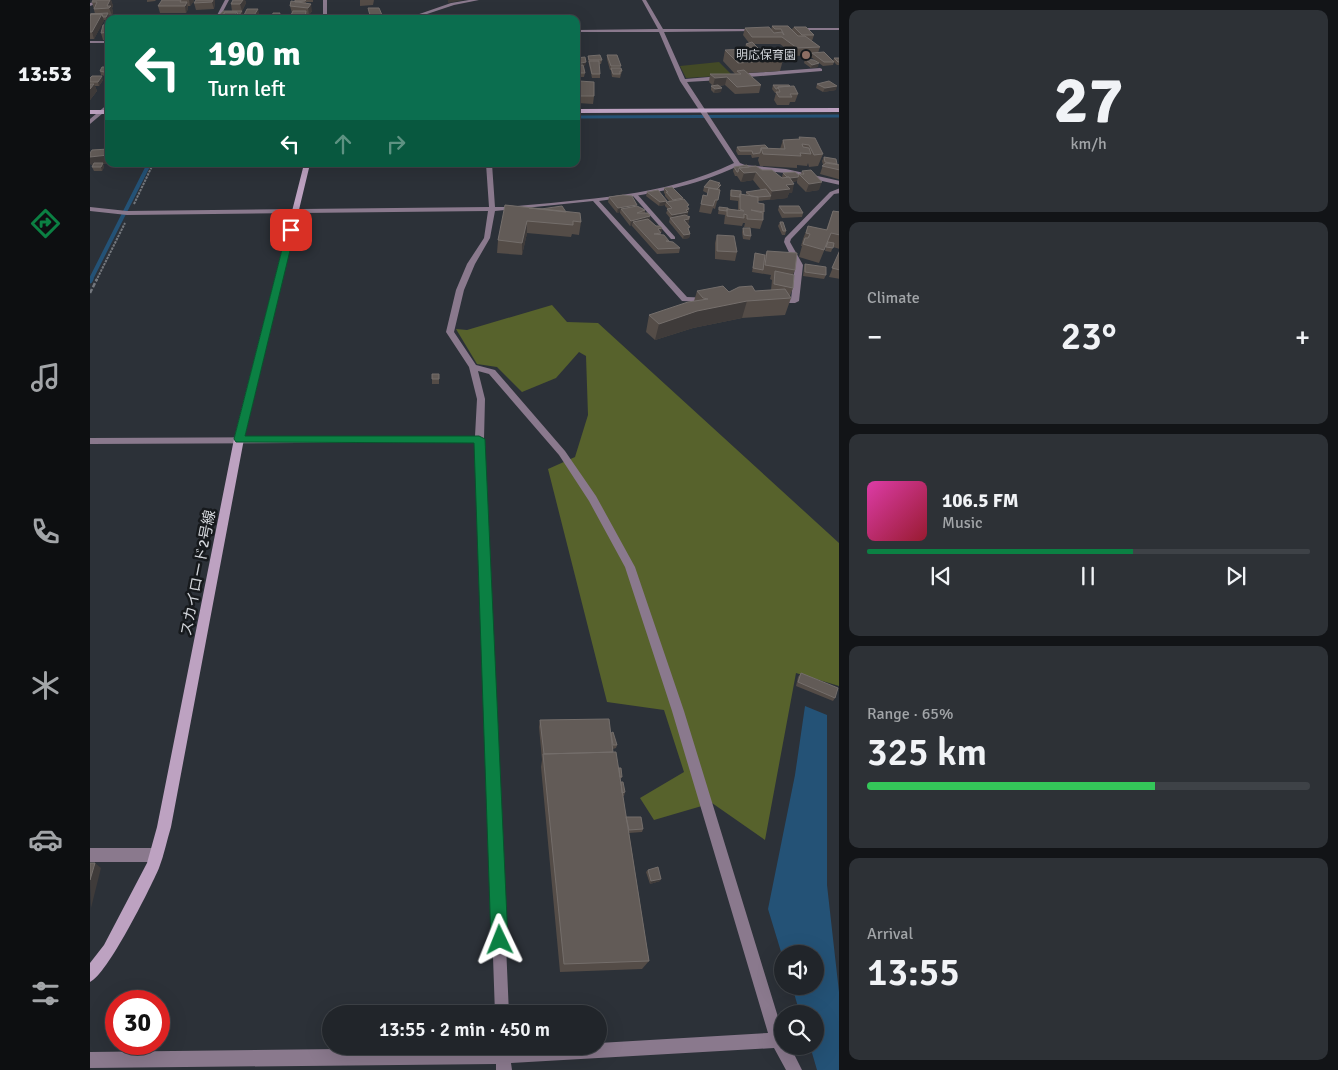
<!DOCTYPE html>
<html lang="en">
<head>
<meta charset="utf-8">
<style>
	:root { --surface:#21252a; --page:#2d3136; --text:#f1f3f6; --muted:#a2a5a8; --line:#3e4247; --accent:#0b8043 }
	body { margin:0; font-family:Signika,"Noto Sans JP",sans-serif; background:var(--page); color:var(--text); height:100vh; display:flex; flex-direction:column; font-size:19px; white-space:nowrap }
	* { box-sizing:border-box; margin:0 }
	p { font-size:16px; color:var(--muted) }
	.icon { flex:none; width:28px; height:28px; fill:none; stroke:currentColor; stroke-width:2; stroke-linecap:round; stroke-linejoin:round }
	.map { position:relative; flex:1; overflow:hidden }
	.details { display:flex; flex-direction:column; gap:10px; padding:10px; background:#121417; width:499px }
	.details>* { flex:none }
	.guide { position:absolute; left:15px; top:15px; width:475px; height:152px; border-radius:10px; box-shadow:0 5px 20px #0002,0 0 0 1px var(--line); background:#0b6e4f; color:#fff; overflow:hidden }
	.buttons { position:absolute; left:684px; top:945px; display:grid; gap:10px }
	.buttons a { display:grid; place-items:center; width:50px; height:50px; border-radius:50%; background:var(--surface); box-shadow:0 5px 20px #0002,0 0 0 1px var(--line); font-size:25px }
	.speed { position:absolute; left:15px; top:990px; display:flex; gap:10px; font-size:25px; font-weight:700; text-align:center }
	.speed>* { display:grid; place-content:center; width:65px; height:65px; border-radius:50%; background:var(--surface); box-shadow:0 5px 20px #0002,0 0 0 1px var(--line); line-height:1 }
	.speed .limit { border:8px solid #d22; background:#fff; color:#111 }
	.pin { position:absolute; display:grid; place-items:center; width:42px; height:42px; color:#fff; margin:-21px; border-radius:10px; box-shadow:0 2px 8px #0006 }
	.me { position:absolute; width:55px; margin:-28px; rotate:358deg; stroke-linejoin:round; filter:drop-shadow(0 0 4px #0008) }
	.turn { display:flex; align-items:center; gap:18px; height:105px; padding:0 20px; font-size:22px }
	.turn .icon { width:65px; height:65px; stroke-width:2.5 }
	.turn b { display:block; font-size:35px; line-height:42px }
	.lanes { display:flex; align-items:center; height:48px; padding:0 20px; background:#0003; justify-content:center; gap:25px; direction:ltr }
	.lanes .off { opacity:.35 }
	.big { font-size:38px; font-weight:600; line-height:1.1 }
	.details .card { flex:1; display:flex; flex-direction:column; justify-content:center; gap:8px; min-width:0; padding:0 18px; border-radius:10px; background:var(--page) }
	.details .dial { align-items:center; gap:0 }
	.dial b { font-size:65px; line-height:1 }
	.song { display:flex; align-items:center; gap:15px }
	.cover { width:60px; height:60px; border-radius:8px; background:linear-gradient(135deg,hsl(320 70% 55%),hsl(350 70% 35%)) }
	.played { height:5px; border-radius:2px; background:linear-gradient(90deg,var(--accent) 60%,var(--line) 60%) }
	.keys { display:flex; justify-content:space-around; direction:ltr }
	.heat { display:flex; justify-content:space-between; align-items:center; font-size:28px; direction:ltr }
	.charge { height:8px; border-radius:4px; background:linear-gradient(90deg,#34c759 65%,var(--line) 0) }
	.trip { position:absolute; left:232px; top:1005px; width:285px; height:50px; border-radius:25px; background:var(--surface); box-shadow:0 5px 20px #0002,0 0 0 1px var(--line); font-weight:600; line-height:50px; text-align:center }
	main { display:flex; flex:1; min-height:0 }
	.tabs { display:flex; flex-direction:column; width:90px; justify-content:space-around; align-items:center; background:#0d0f11; color:var(--muted) }
	.tabs .icon { width:35px; height:35px }
	.tabs .active { color:var(--accent) }
	.tabs b { font-size:22px; color:var(--text) }
	.map>svg:first-child { display:block }
	.green { fill:#434a26 }
	.forest { fill:#57622c }
	.water { fill:#245276 }
	.lines { fill:none; stroke-linecap:round; stroke-linejoin:round }
	.stream-far2 { stroke:#245276; stroke-width:3 }
	.stream-far1 { stroke:#245276; stroke-width:4 }
	.stream { stroke:#245276; stroke-width:5 }
	.path-far1 { stroke:#73777d; stroke-width:2; stroke-dasharray:2.5 1; stroke-linecap:butt }
	.path { stroke:#73777d; stroke-width:2.5; stroke-dasharray:4.5 2; stroke-linecap:butt }
	.lane { fill:#8a798d; fill-rule:evenodd }
	.street { fill:#8a798d; fill-rule:evenodd }
	.secondary { fill:#bda2c1; fill-rule:evenodd }
	.wall { fill:#544c47 }
	.shaded-wall { fill:#3f3b3a }
	.building { fill:#625b57; stroke:#746e6b }
	.route { fill:#0b8043; stroke:#07532c }
	.education-dot { fill:#8d6e63; stroke:#16191c; stroke-width:2 }
	.labels { text-anchor:middle; dominant-baseline:central; stroke-width:5; stroke-linejoin:round; paint-order:stroke }
	.far-poi-label { font-size:12px; fill:#d2d5da; stroke:#16191c; text-anchor:end }
	.street-label { font-size:15px; fill:#d2d5da; stroke:#16191c }
</style>
</head>
<body>
<main>
<nav class="tabs">
<b>13:53</b>
<svg class="icon active" aria-label="directions" viewBox="0 0 24 24"><path d="M12 3l9 9-9 9-9-9zM9 14v-3h6M13 9l2 2-2 2"/></svg>
<svg class="icon" aria-label="music" viewBox="0 0 24 24"><path d="M9 18V5l10-2v13"/><circle cx="6" cy="18" r="3"/><circle cx="16" cy="16" r="3"/></svg>
<svg class="icon" aria-label="phone" viewBox="0 0 24 24"><path d="M5 4h4l2 5-3 2q2 4 5 5l2-3 5 2v4C11 20 4 13 5 4z"/></svg>
<svg class="icon" aria-label="climate" viewBox="0 0 24 24"><path d="M12 3v18M4 7l16 10M4 17L20 7"/></svg>
<svg class="icon" aria-label="car" viewBox="0 0 24 24"><path d="M5 17H2v-5l4-1 3-4h7l3 4 3 1v5h-3M9 17h6M6 11h13"/><circle cx="7" cy="17" r="2"/><circle cx="17" cy="17" r="2"/></svg>
<svg class="icon" aria-label="filters" viewBox="0 0 24 24"><path d="M4 7h16M4 17h16"/><circle cx="9" cy="7" r="2"/><circle cx="15" cy="17" r="2"/></svg>
</nav>
<div class="map">
<svg width="750" height="1070" viewBox="0 0 750 1070">
	<rect width="100%" height="100%" fill="#2c3138"/>
	<path class="green" d="M629 62 642 75 596 78 590 66Z"/>
	<path class="forest" d="M462 305 477 322 508 323 749 543V686L706 673 675 840 622 803 564 820 550 798 594 772 574 710 517 702 458 469 485 457 498 415 496 356 489 352 466 378 432 392 407 367 387 364 366 329 377 330Z"/>
	<path class="water" d="M715 706 737 715V885L749 992V1070H727L720 1046H725V1014H710L702 986H725V954L692 955 678 909 705 775Z"/>
	<g class="lines">
		<path class="stream-far2" d="M486 117 750 116"/>
		<path class="stream-far1" d="M0 281 59 164"/>
		<path class="stream" d="M0 281 1 279"/>
		<path class="path-far1" d="M44 204 63 164
			M6 281 35 223"/>
		<path class="path" d="M0 293 7 279"/>
		<path class="lane" d="M543 194H547L585 237V239H581L543 196Z"/>
		<path class="street" d="M10 0H16L0 6V3Z
			M135 0H139L129 19H125Z
			M233 0H237V19H233Z
			M379 0H389L364 5 322 19H315L361 3Z
			M552 0H556L573 29H670L668 31 574 32 595 79 631 76 634 78 631 80 597 82 650 163 655 165 696 169 750 181V185L696 173 653 169 648 166C604 187 557 195 509 201L597 297 621 298 622 300 618 302 592 301 503 201 405 211 400 238 385 264 374 290 364 332 386 365 405 370 475 451 506 496 545 567 594 711 692 1030V1046H700L712 1070H696L684 1048 421 1063 422 1070H406V1064L0 1068V1052L509 1046V1043L678 1033 582 711 535 567 499 501 469 455 399 374 388 371 395 399 394 439 419 1014H405L385 442 0 444V438L385 436 387 399 379 367 356 332 366 290 377 264 394 238 398 211 37 215 0 211V207L37 211 399 207 396 164H402L405 207H418C494 199 574 197 644 163L590 81 569 32H486V30L568 29Z
			M705 28H750V30H703Z
			M0 41H19V43H0Z
			M730 68 732 69V71L646 78 643 76 646 74Z
			M19 103V108L0 124V119Z
			M750 188V193L744 194 701 239 700 242 713 265 709 301 705 303H683V299H701L705 265 694 242 695 238 740 192Z
			M0 848H66L71 850 73 855 71 860 66 862H0Z"/>
		<path class="secondary" d="M750 108V112L486 113V109Z
			M0 110H19V114H0Z
			M214 164H220L154 439 81 827C77 840 74 855 69 868 60 889 17 975 0 982V963L14 945 57 863 67 827 144 439Z"/>
	</g>
	<path class="wall" d="M3 0H21L23 6 22 8 23 13 22 15 18 16 19 17 17 20H14L4 39H0V14H5L2 2Z
		M57 0H66L65 1 57 2Z
		M72 0H103L104 1 100 6H98V9L96 13H70L68 6Z
		M106 0H125V2L124 9 106 10 104 3Z
		M143 0H155L156 3 152 11H142L141 4Z
		M205 0H223V2H216V3L222 11 219 15 217 14 216 17 224 19H197L200 17 202 13 200 6 205 2Z
		M270 0H284L283 5 270 6Z
		M278 8 292 15V19H280Z
		M169 13 165 19H153V17Z
		M191 16 190 19H183L182 17Z
		M19 24V40H13L11 33Z
		M682 26 702 29 704 27 724 35 722 41 730 47 728 53 743 61 744 58H750V65H747L744 62 743 65 733 66 721 57 722 55 705 56 690 44H664L668 48 687 54 693 60 690 71 658 73 671 85 669 93 645 94 635 85 629 86 631 92 624 93 621 90V86H623L619 82 620 74H645L633 61 635 50 656 49 655 48 656 44 659 43 653 35 655 28 681 30Z
		M517 55 531 66 530 68 532 71 530 78 522 77 521 70H520L517 59Z
		M498 56 512 60 511 64H509L510 74V78H502L498 60Z
		M486 58 495 66H494L495 73 494 77H487Z
		M715 59 728 67 721 68 714 63Z
		M19 67V77L11 75 10 71Z
		M0 78 13 80 9 86H5L7 91 0 100Z
		M489 81 504 96 503 104 488 103Z
		M727 84 746 90 733 92 726 88Z
		M683 85 708 94 705 102H700L699 105H687L684 100 686 93H685L682 89Z
		M709 137 733 154 728 166 719 167 718 163 717 166 707 165V168L670 166 668 160 669 157 662 158 661 155H648L646 151 647 147 690 149 693 140 709 139Z
		M19 149V163L13 164 14 167 12 171H4L2 167 3 165H1L0 162V153Z
		M734 157 747 164 750 165V180L748 179 730 174 733 165 732 161Z
		M644 167H659L672 170 692 177 693 173 709 175V174H711L712 171 729 190 716 192 707 183V181L703 182 702 193H699L697 198 668 201V203L674 212 673 216V220L670 229 654 227 655 223H653L652 226 634 224 635 215 628 214 629 207 648 210V201L640 200V194L641 190 651 194 656 195V192L671 190 663 180 651 182 647 176H645L643 171Z
		M629 185 630 190 625 209 623 208 621 214 609 212 613 195 617 196V193L613 191 614 187Z
		M574 188 593 198V199L598 208 599 209 597 216 600 217 598 224H597L600 234 599 238 593 239 579 222 580 218 576 213 578 209 575 206V205L569 206 556 196 557 192 577 201V202H580L575 196V194L574 193Z
		M519 197 555 210V213L560 216V220L566 226 572 228 570 235 590 248 589 253 567 254 542 226V225L540 226 530 213V212L527 213 518 202Z
		M415 205 476 212 491 222 489 235 482 234 481 237 437 233 432 255 407 253 408 240Z
		M689 206 713 213 712 217 692 218 688 210Z
		M743 211 750 212V249L743 247 741 252 735 251 736 246 729 263 709 257 712 246H711L713 239 718 226 736 230Z
		M690 222 696 231 695 235H692L688 226Z
		M653 228 661 236 660 240 653 239 652 232Z
		M627 235 647 252 645 261 625 259V243Z
		M750 250V279L739 277Z
		M677 251 705 270 703 275V288L700 296 701 298 695 315 652 318 603 328 565 340 556 332 559 315 604 301 607 291 639 292 649 287 665 291 681 290 682 280 680 279 681 275 662 272 665 253 675 255Z
		M715 264 736 275 734 279 713 276 714 268Z
		M342 374H349V384H342Z
		M711 673 745 698 743 701 706 686 708 677Z
		M450 720 521 733 527 745 526 748 523 749V752L532 777 530 780 535 792 534 796H533L536 818 553 829 552 832 539 833 559 961 552 969 470 972 451 767 452 760 449 727Z
		M558 870 570 881 560 884 556 872Z"/>
	<path class="shaded-wall" d="M20 0H21L23 6 22 8 23 13 22 15 19 8 17 6Z
		M99 0H103L104 1 100 6Z
		M123 0H125V2L124 9 122 2Z
		M153 0H155L156 3 152 11 150 4Z
		M358 0H374L358 3Z
		M97 2 98 9 96 13 95 6Z
		M221 4 222 11 219 15 218 8Z
		M168 9 169 13 165 19H163V17Z
		M152 11 153 14 151 17 152 19H145V15L147 12 149 15Z
		M18 13 19 17 17 20 16 17Z
		M12 14 14 21 4 39 2 32Z
		M496 62 495 66 487 67V64Z
		M729 63 728 67 721 68 722 65Z
		M12 76 13 80 9 86 8 82Z
		M637 77 635 85 623 86 625 78Z
		M4 84 7 91 0 100V89Z
		M747 86 746 90 733 92 735 88Z
		M632 88 631 92 624 93 625 89Z
		M19 152V163L13 164 14 167 12 171 11 167 12 164 1 165 0 162V157Z
		M666 172 663 180 651 182 654 173Z
		M708 177 707 181 697 183 698 178Z
		M732 182 729 190 716 192 719 184Z
		M704 184 702 193H699L697 198 680 200 682 191 696 185Z
		M577 201 575 205 569 206 570 202Z
		M547 205 546 209H531L530 212 527 213 528 208Z
		M599 209 597 216 581 219 582 215Z
		M560 216V220L543 222 542 225 540 226 541 221Z
		M598 217H600L598 224 593 225 594 220Z
		M437 221V233L432 255V243Z
		M572 228V232L567 233 568 229Z
		M600 234 599 238 593 239 594 235Z
		M657 301 652 318 603 328 565 340 569 324 607 311Z
		M5 863 11 868 1 908 0 880Z
		M571 879 570 881 560 884 561 881Z"/>
	<path class="building" d="M3 0H20L17 6H21L19 8 4 9 7 2H2Z
		M72 0H91L90 2H97L95 6H68Z
		M106 0H123L122 2 104 3Z
		M143 0H153L150 4H141Z
		M205 0H216L215 1 205 2Z
		M201 1 221 4 218 8 200 6Z
		M278 8H289L292 15H280Z
		M157 9H168L163 17H153Z
		M133 11H152L149 15H148L147 12H135L133 15 130 14Z
		M203 11H216L215 17H200Z
		M135 12H147L145 15H151L145 19H130Z
		M18 13 16 17H13L12 14H1L0 16V14Z
		M183 13H190L189 17H182Z
		M1 14H12L2 32H0V16Z
		M198 17H208L207 19H197Z
		M210 17H224V19H210Z
		M248 17H263L264 19H248Z
		M19 24V32L11 33 13 25Z
		M682 26H698L708 36H715L730 47 707 48 692 37H662L655 28 679 27 684 33 692 32 694 35 691 29H685Z
		M704 27H716L724 35H712Z
		M662 42 668 48H659L656 44Z
		M680 48 693 60 648 63 635 50Z
		M734 52 744 62H734L722 53Z
		M510 55 512 60H499L498 56Z
		M517 55H527L531 66H521Z
		M495 57 496 62 487 64 486 58Z
		M744 58H750V62H748Z
		M715 59 724 60 729 63 722 65Z
		M499 61H509L510 74H502Z
		M487 65H493L495 73H487L486 71V69H487Z
		M12 67H19L18 73 10 71Z
		M521 68H531L532 71H530V74H523Z
		M654 70 671 85 647 87 637 77 625 78 620 74H651L647 71Z
		M2 76H12L8 82H0V78Z
		M489 81 504 82V96H489Z
		M739 81 747 86 735 88 727 84Z
		M0 84H4L0 89Z
		M628 85 632 88 625 89 621 86Z
		M683 85H699L700 86 688 87 687 89H686Z
		M704 86 708 94H700L702 97H689L686 92H690L688 87Z
		M709 137 725 138 733 154 724 155 719 145 712 144 713 147 719 148 721 154 710 153 711 156 673 154 671 148 695 149 693 140 710 139Z
		M675 145 678 148H671L670 153 663 154 662 151H650L647 147Z
		M19 149 18 155 0 157V153L2 150Z
		M734 157 746 159 747 164 735 162Z
		M4 163H13L11 167H2Z
		M736 163 750 165V170L732 166Z
		M657 165 659 167 649 168 648 172H647L644 167Z
		M666 166 672 170H682L692 178 699 177 704 184 696 185 700 189 682 191 666 172 654 173 649 168Z
		M721 170 732 182 719 184 709 174H714L712 171Z
		M705 172 709 175 708 177 700 178 699 177H697L693 173Z
		M620 180 630 183 628 185H631L627 189 614 187Z
		M582 187 593 198 583 200 576 192H578L574 188Z
		M619 188 630 190 628 200H625L623 206 611 204 613 195 617 196Z
		M676 189 681 196 668 197 661 196 656 192Z
		M568 190 577 201 570 202 557 192Z
		M641 190 651 191V194H650V197L641 196Z
		M650 194 668 197V203L674 204V212L661 210 673 213V220L657 219V215L654 214V218L637 216V209L654 211 650 209Z
		M533 195 542 196 547 205 528 208 519 197Z
		M594 199 599 205 597 206 599 209 596 210 598 212 582 215 577 209 582 208 576 202Z
		M415 205 490 213 491 222 483 221V225L437 221 432 243 408 240Z
		M472 206 476 212 439 208 451 209Z
		M547 206 555 210 547 213H558L560 216 541 221 531 209Z
		M689 206H709L713 213H694Z
		M629 207 638 208V209H637V211L629 210Z
		M743 211 750 212V235L741 233 734 250 713 244 715 238H718L720 234 716 233 718 226 737 230Z
		M595 215 600 217H598L599 219 594 220 600 227 598 228 600 234 594 235 580 218Z
		M558 219 566 226H570L572 228 568 229 571 233 564 234 574 235 579 241H576L583 242 590 248 568 249 543 222Z
		M690 222H693L696 231H693Z
		M653 228H660L661 236 654 235Z
		M627 235 644 236 647 252 627 251Z
		M738 242 744 243 743 248 736 247Z
		M750 250V270L742 268Z
		M677 251 707 253 705 270 675 265Z
		M665 253 675 255 673 270 663 268Z
		M715 264 736 267V275L715 272Z
		M685 271 704 275 703 288 684 284Z
		M633 286 639 292 649 287 662 286 665 291 695 289 701 298 657 301 607 311 569 324 559 315 598 302 618 299 613 298 607 291Z
		M342 374H349V379H342Z
		M711 673 748 688 745 698 708 682Z
		M519 719 523 752 454 754 450 720Z
		M523 732 527 745H523L521 733Z
		M526 752 559 961 474 964 453 754Z
		M529 768H531L532 777H530Z
		M531 782H533L535 792 532 793Z
		M536 817H551L553 829 539 830Z
		M0 863H5L0 880Z
		M568 867 571 879 561 881 558 870Z"/>
	<path class="route" d="M201 228 205 230 155 436H389L395 439 418 940 415 946 410 948 404 946 401 940 384 443 146 442 144 439 197 230Z"/>
	<circle class="education-dot" cx="716" cy="55" r="5"/>
	<g class="labels">
		<g class="far-poi-label">
			<text x="706" y="55">明応保育園</text>
		</g>
		<g class="street-label">
			<text transform="translate(108 573) rotate(-79)">スカイロード2号線</text>
		</g>
	</g>
</svg>
<div class="buttons">
<a><svg class="icon" aria-label="sound" viewBox="0 0 24 24"><path d="M4 9h4l5-4v14l-5-4H4zM17 9q2 3 0 6"/></svg></a>
<a><svg class="icon" aria-label="search" viewBox="0 0 24 24"><circle cx="10" cy="10" r="6"/><path d="M15 15l6 6"/></svg></a>
</div>
<div class="speed"><div class="limit">30</div></div>
<div class="pin" style="left:201px;top:230px;background:#d93025"><svg class="icon" aria-label="arrive" viewBox="0 0 24 24"><path d="M6 21V4h12l-3 4 3 4H6"/></svg></div>
<svg class="me" style="left:410px;top:940px" viewBox="-20 -20 40 40"><path d="M0-17L14 15 0 8-14 15z" fill="#0b8043" stroke="#fff" stroke-width="4"/></svg>
<div class="trip">13:55 · 2 min · 450 m</div>
<div class="guide">
<div class="turn"><svg class="icon" aria-label="left" viewBox="0 0 24 24"><path d="M17 20v-9H6M10 6l-5 5 5 5"/></svg><div><b>190 m</b>Turn left</div></div>
<div class="lanes"><svg class="icon" aria-label="left" viewBox="0 0 24 24"><path d="M17 20v-9H6M10 6l-5 5 5 5"/></svg><svg class="icon off" aria-label="ahead" viewBox="0 0 24 24"><path d="M12 20V5M6 11l6-6 6 6"/></svg><svg class="icon off" aria-label="right" viewBox="0 0 24 24"><path d="M7 20v-9h11M14 6l5 5-5 5"/></svg></div>
</div>
</div>
<section class="details">
<div class="card dial"><b>27</b><p>km/h</p></div>
<div class="card"><p>Climate</p>
<div class="heat"><a>−</a><b class="big">23°</b><a>+</a></div>
</div>
<div class="card">
<div class="song"><i class="cover"></i><div><b>106.5 FM</b><p>Music</p></div></div>
<div class="played"></div>
<div class="keys"><svg class="icon" aria-label="previous" viewBox="0 0 24 24"><path d="M18 5L8 12l10 7zM5 5v14"/></svg><svg class="icon" aria-label="pause" viewBox="0 0 24 24"><path d="M8 5v14M16 5v14"/></svg><svg class="icon" aria-label="next" viewBox="0 0 24 24"><path d="M6 5l10 7-10 7zM19 5v14"/></svg></div>
</div>
<div class="card"><p>Range · 65%</p><b class="big">325 km</b><div class="charge"></div></div>
<div class="card"><p>Arrival</p><b class="big">13:55</b></div>
</section>
</main>
</body>
</html>
